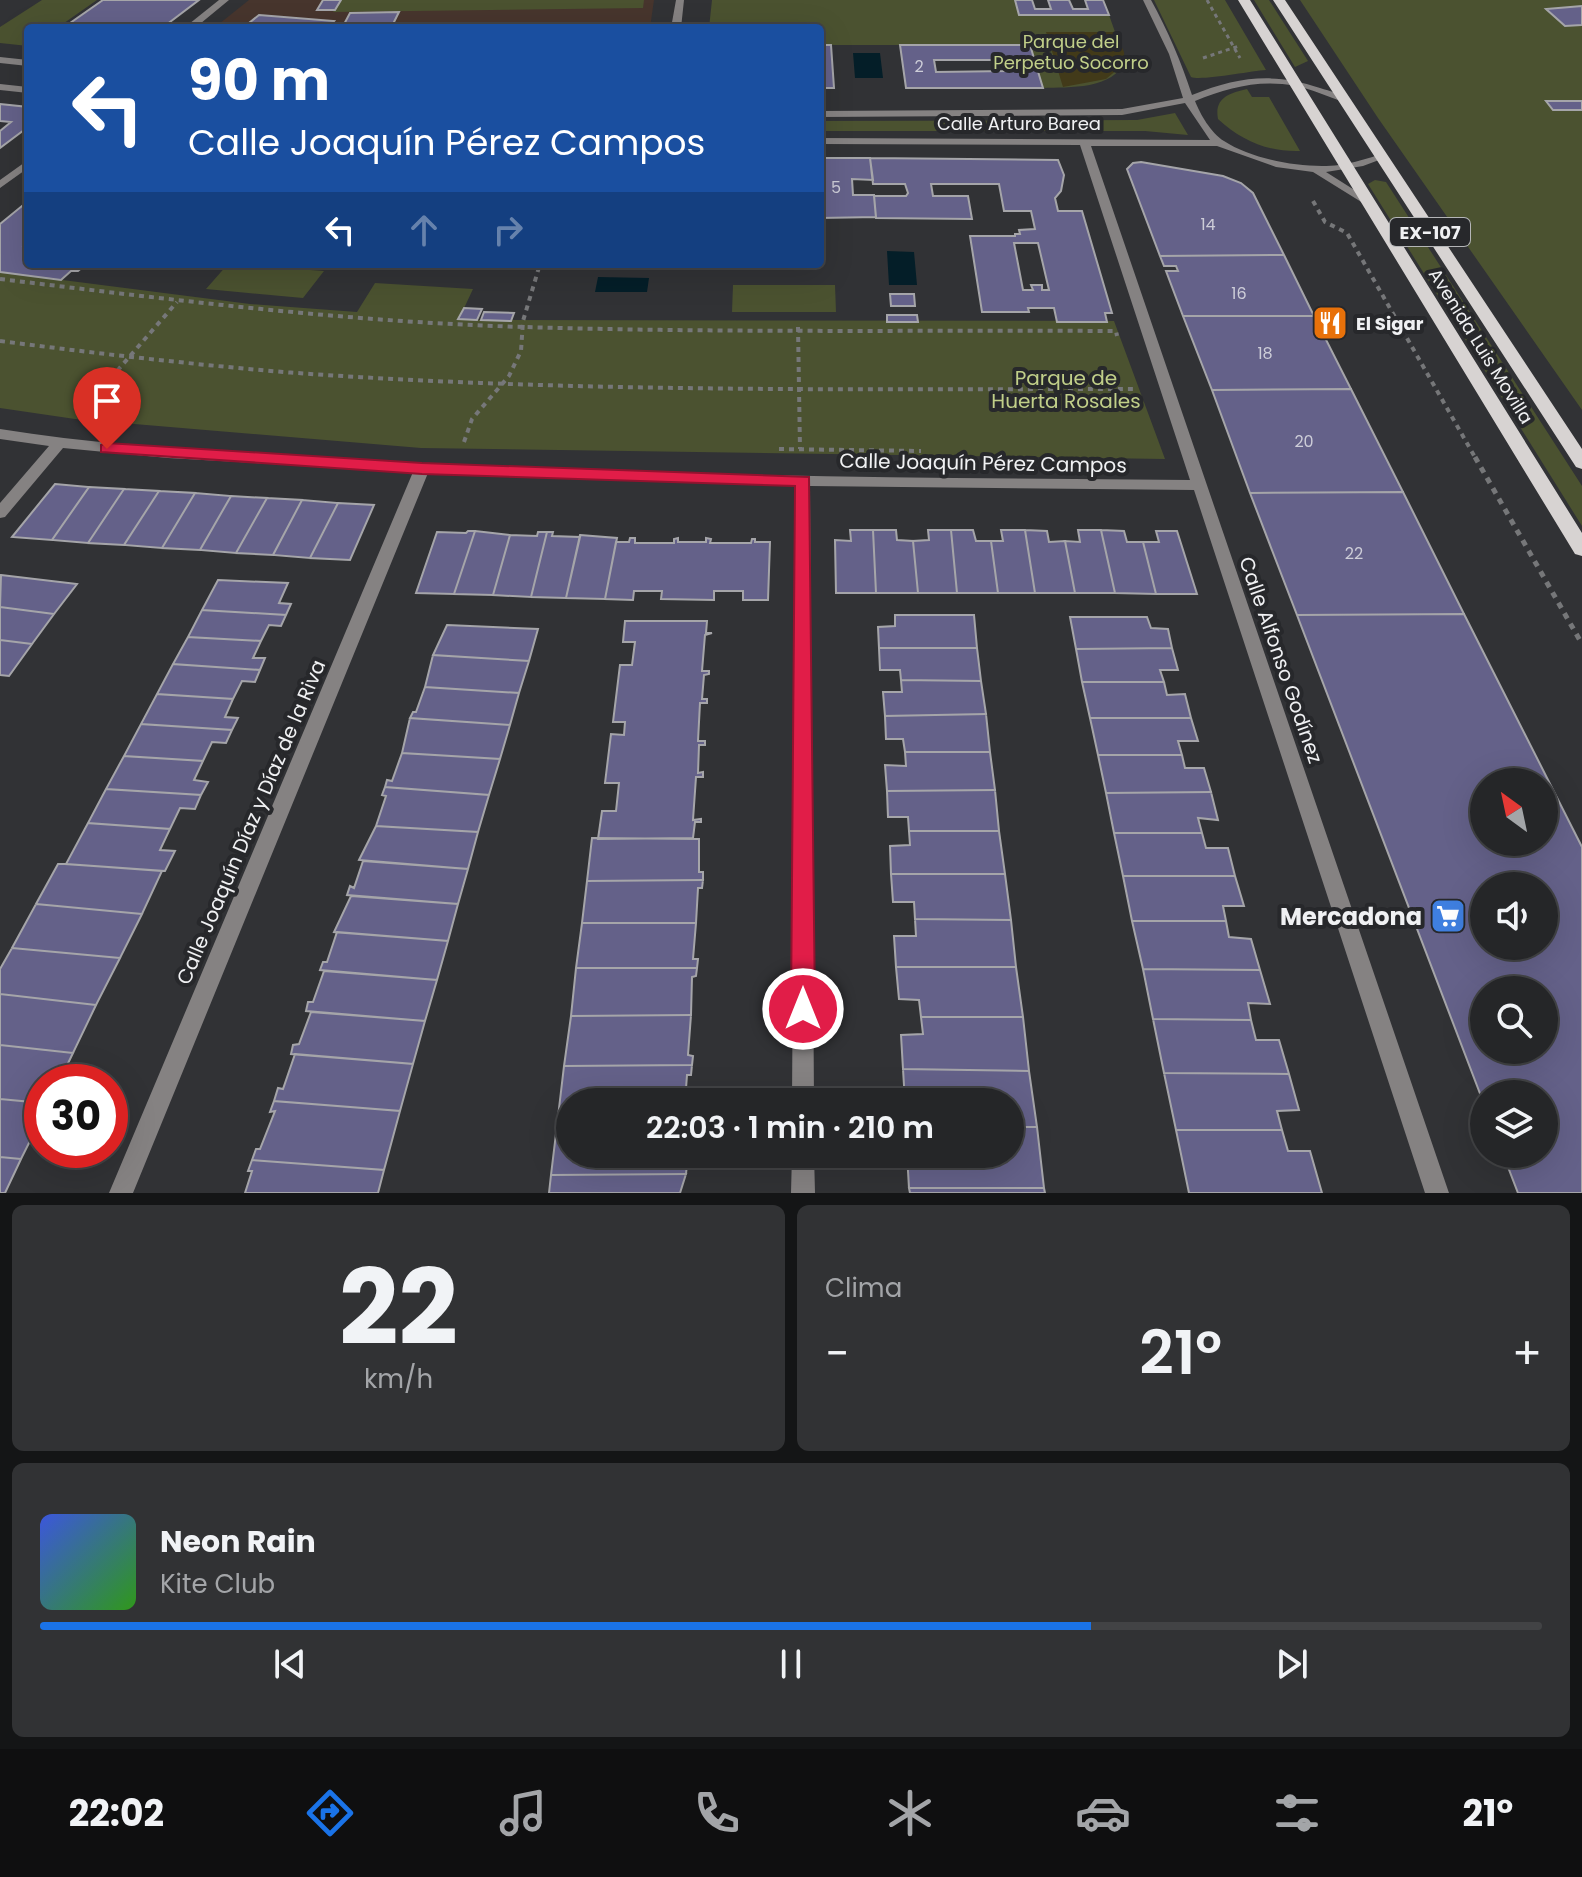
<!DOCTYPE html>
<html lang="es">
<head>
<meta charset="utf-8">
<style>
	:root { --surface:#252628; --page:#313234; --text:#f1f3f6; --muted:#a3a5a8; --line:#424345; --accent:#1a73e8 }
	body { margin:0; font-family:Poppins,sans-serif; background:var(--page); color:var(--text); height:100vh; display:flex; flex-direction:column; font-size:30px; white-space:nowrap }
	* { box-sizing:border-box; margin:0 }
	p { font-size:26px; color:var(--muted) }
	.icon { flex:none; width:44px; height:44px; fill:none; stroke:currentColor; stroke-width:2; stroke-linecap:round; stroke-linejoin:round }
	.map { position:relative; height:1193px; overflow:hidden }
	.drawer { display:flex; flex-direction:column; gap:12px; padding:12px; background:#141516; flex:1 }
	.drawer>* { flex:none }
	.top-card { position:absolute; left:24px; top:24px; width:800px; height:244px; border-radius:8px; box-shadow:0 8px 32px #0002,0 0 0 2px var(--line); background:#1a4fa0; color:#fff; overflow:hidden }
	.needle { width:52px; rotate:327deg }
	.fabs { position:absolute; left:1470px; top:768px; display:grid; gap:16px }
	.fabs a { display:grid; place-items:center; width:88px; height:88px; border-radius:50%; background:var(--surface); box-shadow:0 8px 32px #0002,0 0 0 2px var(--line); font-size:40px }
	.speed { position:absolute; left:24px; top:1064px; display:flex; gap:16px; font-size:40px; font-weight:700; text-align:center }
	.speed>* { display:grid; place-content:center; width:104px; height:104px; border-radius:50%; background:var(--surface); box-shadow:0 8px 32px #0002,0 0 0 2px var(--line); line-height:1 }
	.speed .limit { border:12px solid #d22; background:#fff; color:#111 }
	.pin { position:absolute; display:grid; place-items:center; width:68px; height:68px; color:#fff; margin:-82px -34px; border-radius:50% 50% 50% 0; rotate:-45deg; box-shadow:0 0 8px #0007 }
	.pin .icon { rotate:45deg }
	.me { position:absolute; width:88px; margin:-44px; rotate:0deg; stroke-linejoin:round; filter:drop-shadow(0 0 6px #0008) }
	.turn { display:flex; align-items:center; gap:28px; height:168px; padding:0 32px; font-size:36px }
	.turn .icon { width:104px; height:104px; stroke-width:2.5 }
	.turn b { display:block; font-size:56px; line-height:68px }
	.lanes { display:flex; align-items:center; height:76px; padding:0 32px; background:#0003; justify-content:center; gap:40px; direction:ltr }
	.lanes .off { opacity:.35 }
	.big { font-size:60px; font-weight:600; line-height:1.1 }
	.drawer .tile { flex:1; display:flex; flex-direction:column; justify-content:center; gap:12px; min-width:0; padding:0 28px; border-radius:12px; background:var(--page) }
	.drawer .dial { align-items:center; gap:0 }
	.dial b { font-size:104px; line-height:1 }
	.song { display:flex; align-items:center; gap:24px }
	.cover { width:96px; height:96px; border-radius:12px; background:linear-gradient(135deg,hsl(230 70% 55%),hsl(110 70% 35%)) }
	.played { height:8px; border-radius:4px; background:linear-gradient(90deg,var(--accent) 70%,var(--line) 70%) }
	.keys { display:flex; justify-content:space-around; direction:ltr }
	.heat { display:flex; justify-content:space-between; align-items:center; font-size:44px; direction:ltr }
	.drawer .tiles { flex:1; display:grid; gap:12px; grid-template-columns:1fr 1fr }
	.tile:last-child { grid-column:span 2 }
	.trip { position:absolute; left:556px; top:1088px; width:468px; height:80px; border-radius:40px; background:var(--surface); box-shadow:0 8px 32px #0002,0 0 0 2px var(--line); font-weight:600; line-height:80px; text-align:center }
	.menu { display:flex; height:128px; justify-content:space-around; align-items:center; background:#0f0f10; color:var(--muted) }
	.menu .icon { width:56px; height:56px }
	.menu .active { color:var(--accent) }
	.menu b { font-size:36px; color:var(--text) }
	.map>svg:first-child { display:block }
	.education { fill:#47352d }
	.green { fill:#4b5230 }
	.sand { fill:#423a19 }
	.water { fill:#041e28 }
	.building { fill:#646189; stroke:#a5a5a9; stroke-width:2; fill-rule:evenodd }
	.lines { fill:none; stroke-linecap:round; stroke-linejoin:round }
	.path-far2 { stroke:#767779; stroke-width:3; stroke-dasharray:4 4; stroke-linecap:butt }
	.path-far1 { stroke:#767779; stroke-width:4; stroke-dasharray:5 5; stroke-linecap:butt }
	.path { stroke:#767779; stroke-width:5; stroke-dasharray:6 6; stroke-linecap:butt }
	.street { fill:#858282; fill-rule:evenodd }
	.primary { fill:#d7d3d2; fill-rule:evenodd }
	.route { fill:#e11d48; stroke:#92132f; stroke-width:2 }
	.labels { text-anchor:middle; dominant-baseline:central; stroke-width:8; stroke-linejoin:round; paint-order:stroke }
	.number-label { font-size:16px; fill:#cdcdd8 }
	.far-park-label { font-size:18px; fill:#c1cf89; stroke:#27282b }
	.far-street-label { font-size:18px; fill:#f0f1f3; stroke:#27282b }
	.shield { fill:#27282b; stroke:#b4b5b7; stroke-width:2 }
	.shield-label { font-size:18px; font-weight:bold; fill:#f0f1f3 }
	.far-poi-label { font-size:18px; font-weight:bold; fill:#f0f1f3; stroke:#27282b; text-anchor:start }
	.park-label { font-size:20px; fill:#c1cf89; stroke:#27282b }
	.street-label { font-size:20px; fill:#f0f1f3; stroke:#27282b }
	.near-poi-label { font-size:24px; font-weight:bold; fill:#f0f1f3; stroke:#27282b; text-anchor:end }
</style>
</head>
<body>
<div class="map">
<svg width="1582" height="1193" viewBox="0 0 1582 1193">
	<rect width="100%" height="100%" fill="#313235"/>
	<path class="education" d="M249 0H654L650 28H214Z"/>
	<path class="green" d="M42 0H97L57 28H28V46L0 43V27Z
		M341 0H644L643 8 333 12Z
		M712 0H1015L1020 15H1109L1125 60C1114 90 1069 87 1043 88L1030 45H820V28H709Z
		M1154 0H1225L1266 70C1250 71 1201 81 1191 77Z
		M1254 0H1269L1308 61 1295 67Z
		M1300 0H1582V410L1378 118Z
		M1247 89 1252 97H1269L1300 151C1268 152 1242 141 1218 119 1214 98 1229 93 1247 89Z
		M1175 113 1188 135 1145 131H820V121L1137 120Z
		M1375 180 1386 182 1582 486V526L1368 184Z
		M228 264 324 271 303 298 206 289Z
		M0 272 250 304 357 312 375 283 473 289 459 319 477 320 1114 321 1165 459 421 448 75 419 0 408Z
		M733 285H835L836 312H732Z"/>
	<path class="sand" d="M1046 32H1115L1124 52 1125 63 1106 79 1063 87Z"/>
	<path class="water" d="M853 53H880L883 78H855Z
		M887 251 914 252 917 285H889Z
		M598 277 649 278 647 292H595Z"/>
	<path class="building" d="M103 0H199L162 28H63Z
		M323 0H341L335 10H317Z
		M1015 0H1032L1035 9H1051L1048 0H1069L1073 9H1088L1085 0H1103L1109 15H1019Z
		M1582 6V25L1565 26 1546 9Z
		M399 12 391 28H342L350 13Z
		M259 15 334 21 327 28 244 27Z
		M820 45H831L834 88H820Z
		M900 45H1030L1043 88H906ZM934 60H1005L1008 71 936 72Z
		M1546 101H1582V110H1553Z
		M0 104 28 107V127L0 148V131L11 122 0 121Z
		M820 158H870L873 180 852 179 853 195H874L876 217 820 218Z
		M870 158 1058 160 1064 175 1061 191 1055 198 1058 211H1082L1112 313H1105L1107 322H1057L1054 308H1028L1029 312H982L970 236H1015V234H1020L1019 230 1035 229 1031 211H1004L999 184H931L933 196H968L972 219 876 218 874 196H906L908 193 905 184H873ZM1014 243H1038L1049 290H1042V285H1031L1033 290H1023Z
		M1141 162 1223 176 1241 183 1253 193 1284 255 1160 256 1127 169 1133 163Z
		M28 201V242L24 246H28V264H86L78 271H71L61 280 0 272V224Z
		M1284 255 1314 316H1183L1166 271H1178L1176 266H1164L1160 256Z
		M890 294H914L915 306H891Z
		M464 308 482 309 477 320 458 319Z
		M484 312 514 313 511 321 481 320Z
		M887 315H917L918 322H887Z
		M1183 316H1314L1351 389 1212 390Z
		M1351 389 1403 492 1250 493 1212 390Z
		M55 484 89 487 52 540 12 537Z
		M89 487 124 489 88 543 52 540Z
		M124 489 159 491 124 545 88 543Z
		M159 491 195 493 162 548 124 545Z
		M1403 492 1464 614 1297 615 1250 493Z
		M195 493 231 496 200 550 162 548Z
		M231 496 267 498 236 553 200 550Z
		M267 498 302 500 273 555 236 553Z
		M302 500 338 503 310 558 273 555Z
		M338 503 374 505 350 560 310 558Z
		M850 530H873L876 593H836L835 540 851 541Z
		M873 530H896L897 540 913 541 918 593H876Z
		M928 530H951L957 593H918L913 541 929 540Z
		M951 530H973L976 541H991L998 593H957Z
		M1001 530H1025L1035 593H998L991 541H1003Z
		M1025 530 1047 531 1049 542 1065 541 1075 593H1035Z
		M1078 530H1101L1115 593H1075L1065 541 1080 542Z
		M1101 530 1124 531 1127 542H1143L1156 594 1115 593Z
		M468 531H475L454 594 416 593 437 532 466 533Z
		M475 531 510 535 493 595 454 594Z
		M1156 531H1177L1197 594H1156L1143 542H1159Z
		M538 532H547L531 597 493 595 510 535 537 536Z
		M547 532H553L552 536 580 537 566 598 531 597Z
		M580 535 617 538 605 599 566 598Z
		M630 538H635V543H674V539L678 538V542H706V538L711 539 710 543H751L752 539H755V542H770L768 600H743V591H714V600L661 599 662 591H634L633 600 605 599 616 542H629Z
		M1 575 77 584 54 614 0 607Z
		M218 580 288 583 279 603 291 604 286 615 202 610Z
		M0 607 54 614 32 644 0 640Z
		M202 610 286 615 281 626 269 625 261 641 188 637Z
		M1464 614 1582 847V1193H1518L1503 1154H1544V1094H1484V1104L1297 615ZM1484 782H1544V842H1484ZM1484 886H1544V946H1484ZM1484 990H1544V1050H1484Z
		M895 615H974L977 648H879L878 627 895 626Z
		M1070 617H1147L1151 628 1168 629 1172 648 1076 649Z
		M625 621H707L706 633H712L705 635 702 671H709V674L704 675 702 699H707V703H700L698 741H705V745H699L698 773 703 772V777H696L693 820 701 819V822H695L693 838 598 839 602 811H616L619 783H605L611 734 624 735 625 722H613L620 665H632L635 642H623Z
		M447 625 538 629 529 661 433 655Z
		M188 637 261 641 253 658H265L260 670 173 664Z
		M0 640 32 644 9 676 0 675Z
		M879 648H977L981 681 901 680 900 670H880Z
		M1172 648 1178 670H1160L1164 682H1082L1076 649Z
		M433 655 529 661 519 693 425 687Z
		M173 664 260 670 255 682 242 681 233 699 157 694Z
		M901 680 981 681 986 714 885 716 883 692H902Z
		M1082 682H1164L1167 695 1185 694 1191 718H1090Z
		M425 687 519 693 510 725 410 718 413 712H416Z
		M157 694 233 699 225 717 238 718 232 730 141 724Z
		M986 714 990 752H905L903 739H886L885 716Z
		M410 718 510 725 500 759 402 753Z
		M1090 718H1191L1198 741H1178L1182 755H1098Z
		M141 724 232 730 226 743 212 742 203 761 124 756Z
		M905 752H990L995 790 887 791 885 765 906 766Z
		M402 753 500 759 489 795 385 787 387 780 392 781Z
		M1098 755H1182L1185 768H1204L1211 792 1106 793Z
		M124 756 203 761 194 780 208 782 201 795 106 789Z
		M385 787 489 795 478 832 376 826 386 796 382 795Z
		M106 789 201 795 195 809 180 808 170 829 88 823Z
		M995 790 999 831H909L908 817H888L887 791Z
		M1211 792 1218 820 1198 818 1202 833H1114L1106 793Z
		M88 823 170 829 160 850 175 851 165 871 66 864Z
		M376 826 478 832 468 869 359 860Z
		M909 831H999L1005 874H891L890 846 910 845Z
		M1114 833H1202L1206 848H1228L1235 876H1123Z
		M592 838 699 839V872H703V880L587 881Z
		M363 861 468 869 458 904 347 895 350 886 354 888Z
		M58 864H66L162 871 142 914 36 904Z
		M891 874H1005L1011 920 915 919 914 902H893Z
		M1123 876H1235L1244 906H1223L1226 921H1132Z
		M703 880 702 888H698L696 923H582L587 881Z
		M351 896 458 904 448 941 334 932Z
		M36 904 142 914 120 958 12 948Z
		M915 919 1011 920 1016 967H896L894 936H916Z
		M1132 921H1226L1229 937 1251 939 1260 970 1143 969Z
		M582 923H696L693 959H698L697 968H576Z
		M337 932 448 941 437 980 320 970 323 962H327Z
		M12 948 120 958 96 1005 0 994V969Z
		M896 967H1016L1023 1017H921L919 1000 899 999Z
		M576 968H697L696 976 692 977 691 1015 571 1016Z
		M1143 969 1260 970 1270 1004 1248 1003 1251 1020 1153 1019Z
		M324 971 437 980 425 1021 306 1011 308 1002H313Z
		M0 994 96 1005 73 1053 0 1045Z
		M311 1012 425 1021 413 1064 291 1054 293 1045 299 1044Z
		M691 1015 688 1055 693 1056 692 1065 564 1066 571 1016Z
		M921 1017H1023L1029 1071 903 1069 901 1035 923 1034Z
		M1153 1019 1251 1020 1256 1040H1279L1289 1074 1164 1073Z
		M0 1045 73 1053 59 1082H42V1103L0 1099Z
		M295 1054 413 1064 400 1111 274 1101 278 1088 283 1089Z
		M692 1065 691 1075H687L685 1102H570V1117H558L564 1066Z
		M903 1069 1029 1071 1037 1127H1010V1102H905Z
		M1164 1073 1289 1074 1299 1110 1277 1111 1282 1130H1176Z
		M0 1099 42 1103V1117L21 1159 0 1157Z
		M274 1101 400 1111 384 1170 252 1160 256 1149H260L275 1111 270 1112Z
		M558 1117H570V1154H682V1163L687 1164 686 1174 551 1175Z
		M1010 1127H1037L1044 1188H909L907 1154H1010Z
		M1176 1130H1282L1288 1151H1310L1322 1193H1189Z
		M0 1157 21 1159 5 1193H0Z
		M252 1160 384 1170 378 1193H245L252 1171H248Z
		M686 1174 680 1193H549L551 1175Z
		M909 1188H1044L1045 1193H910Z"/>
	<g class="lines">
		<path class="path-far2" d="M1207 0 1240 58
			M1203 58 1239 46"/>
		<path class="path-far1" d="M1313 201 1325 222 1347 233 1476 459
			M0 279C174 300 348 322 524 327 721 333 919 330 1116 331L1117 336
			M798 327 800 449
			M0 341C94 353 188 364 283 372 566 393 851 389 1135 389
			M78 416 177 302
			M464 442 472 419 509 376 521 351 523 321 540 264
			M779 449 921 451"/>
		<path class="path" d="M1475 457 1582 644"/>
		<path class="street" d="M219 0H229L195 28H184Z
			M676 0H684L681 28H671Z
			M1143 0H1151C1168 31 1181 61 1192 95 1238 77 1273 72 1320 88 1330 91 1341 94 1349 99L1344 102C1328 97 1312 89 1295 86 1259 79 1228 88 1195 101 1200 114 1211 133 1224 141 1253 160 1305 169 1339 165 1354 163 1368 158 1382 154L1387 157 1363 166 1326 172 1375 203 1377 205 1371 208 1313 172 1276 167 1217 146H1091L1449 1193H1425L1194 490 810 486 814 1102H792L796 485 428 473 133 1193H109L413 472 168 458 63 448 5 517 0 518V503L49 446 0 439V429C126 449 253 454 380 461 650 476 920 478 1190 480L1080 145 820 144V138L1210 140 1185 103 1122 115 820 117V111L1122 109 1183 98 1169 54Z
			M0 57 28 60V66L0 63Z
			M0 84 28 87V93L0 90Z
			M28 160V168L0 188V180Z
			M792 1154H814L815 1193H791Z"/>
		<path class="primary" d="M1238 0H1250L1582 533V556L1575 554Z
			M1273 0H1285L1582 449V469L1576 467Z"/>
	</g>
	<path class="route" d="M107 443 422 463 809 477 815 1009 812 1017 803 1020 795 1017 791 1009 795 486 422 474 101 452V445Z"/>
	<defs>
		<symbol id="restaurant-square" viewBox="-11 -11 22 22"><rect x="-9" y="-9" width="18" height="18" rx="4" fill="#e8710a" stroke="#27282b"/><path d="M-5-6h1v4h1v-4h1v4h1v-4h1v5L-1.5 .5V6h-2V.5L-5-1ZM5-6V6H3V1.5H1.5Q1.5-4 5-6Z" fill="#fff"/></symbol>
		<symbol id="supermarket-square" viewBox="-11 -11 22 22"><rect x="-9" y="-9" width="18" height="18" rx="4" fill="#3f7fe0" stroke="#27282b"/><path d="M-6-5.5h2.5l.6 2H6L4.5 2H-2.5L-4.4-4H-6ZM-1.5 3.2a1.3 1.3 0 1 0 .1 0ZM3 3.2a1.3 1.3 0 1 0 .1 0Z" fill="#fff"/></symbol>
	</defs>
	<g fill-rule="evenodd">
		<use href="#restaurant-square" x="1310" y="303" width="40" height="40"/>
		<use href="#supermarket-square" x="1428" y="896" width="40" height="40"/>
	</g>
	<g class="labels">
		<g class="number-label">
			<text x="919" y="66">2</text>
			<text x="836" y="187">5</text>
			<text x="1208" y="224">14</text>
			<text x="1239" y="293">16</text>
			<text x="1265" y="353">18</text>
			<text x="1304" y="441">20</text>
			<text x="1354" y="553">22</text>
		</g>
		<g class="far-park-label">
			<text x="1071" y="41">Parque del<tspan x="1071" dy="21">Perpetuo Socorro</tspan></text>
		</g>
		<g class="far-street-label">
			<text x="1019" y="123">Calle Arturo Barea</text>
			<text transform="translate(1481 346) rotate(58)">Avenida Luis Movilla</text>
		</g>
		<rect class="shield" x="1390" y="218" width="80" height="28" rx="6"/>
		<g class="shield-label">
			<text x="1430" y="232">EX-107</text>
		</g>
		<g class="far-poi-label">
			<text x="1356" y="323">El Sigar</text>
		</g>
		<g class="park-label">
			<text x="1066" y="378">Parque de<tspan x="1066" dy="23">Huerta Rosales</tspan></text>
		</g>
		<g class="street-label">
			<text transform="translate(983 463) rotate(1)">Calle Joaquín Pérez Campos</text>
			<text transform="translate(1281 660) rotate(71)">Calle Alfonso Godínez</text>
			<text transform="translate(251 822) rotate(-67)">Calle Joaquín Díaz y Díaz de la Riva</text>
		</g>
		<g class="near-poi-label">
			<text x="1422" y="916">Mercadona</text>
		</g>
	</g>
</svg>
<div class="fabs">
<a><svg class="needle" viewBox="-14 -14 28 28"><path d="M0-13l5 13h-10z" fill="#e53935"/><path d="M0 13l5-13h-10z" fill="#a3a5a8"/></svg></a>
<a><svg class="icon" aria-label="sound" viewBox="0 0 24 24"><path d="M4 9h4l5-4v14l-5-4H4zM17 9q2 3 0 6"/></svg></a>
<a><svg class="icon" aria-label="search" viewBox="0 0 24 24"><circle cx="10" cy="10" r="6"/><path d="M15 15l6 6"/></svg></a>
<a><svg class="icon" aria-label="layers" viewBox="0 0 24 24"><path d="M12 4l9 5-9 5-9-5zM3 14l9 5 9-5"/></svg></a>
</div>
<div class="speed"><div class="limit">30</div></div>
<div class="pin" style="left:107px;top:449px;background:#d93025"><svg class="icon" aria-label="arrive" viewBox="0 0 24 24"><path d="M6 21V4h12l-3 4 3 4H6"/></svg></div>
<svg class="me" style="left:803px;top:1009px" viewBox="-20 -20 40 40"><circle r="17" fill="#e11d48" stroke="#fff" stroke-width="3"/><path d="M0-11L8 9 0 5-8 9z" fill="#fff"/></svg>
<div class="trip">22:03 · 1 min · 210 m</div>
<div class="top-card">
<div class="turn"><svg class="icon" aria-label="left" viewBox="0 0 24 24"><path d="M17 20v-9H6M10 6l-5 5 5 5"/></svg><div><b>90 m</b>Calle Joaquín Pérez Campos</div></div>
<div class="lanes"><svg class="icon" aria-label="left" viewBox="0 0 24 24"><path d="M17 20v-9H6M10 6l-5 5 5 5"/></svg><svg class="icon off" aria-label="ahead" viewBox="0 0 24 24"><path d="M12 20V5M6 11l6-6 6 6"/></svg><svg class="icon off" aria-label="right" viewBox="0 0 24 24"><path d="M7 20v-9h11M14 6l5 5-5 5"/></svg></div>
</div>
</div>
<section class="drawer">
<div class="tiles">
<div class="tile dial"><b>22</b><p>km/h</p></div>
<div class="tile"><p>Clima</p>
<div class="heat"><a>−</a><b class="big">21°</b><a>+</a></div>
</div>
<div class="tile">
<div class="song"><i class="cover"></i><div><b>Neon Rain</b><p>Kite Club</p></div></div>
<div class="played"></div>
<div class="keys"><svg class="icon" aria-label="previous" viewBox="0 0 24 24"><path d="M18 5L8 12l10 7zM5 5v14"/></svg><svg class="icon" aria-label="pause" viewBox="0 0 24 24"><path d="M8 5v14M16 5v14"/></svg><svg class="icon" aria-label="next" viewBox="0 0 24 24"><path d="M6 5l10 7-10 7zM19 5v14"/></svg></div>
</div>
</div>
</section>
<nav class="menu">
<b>22:02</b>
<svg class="icon active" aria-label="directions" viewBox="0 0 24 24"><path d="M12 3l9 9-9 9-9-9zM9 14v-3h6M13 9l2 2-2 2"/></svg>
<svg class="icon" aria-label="music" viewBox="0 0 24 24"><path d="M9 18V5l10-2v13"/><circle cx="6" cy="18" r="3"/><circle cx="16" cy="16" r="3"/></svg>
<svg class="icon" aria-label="phone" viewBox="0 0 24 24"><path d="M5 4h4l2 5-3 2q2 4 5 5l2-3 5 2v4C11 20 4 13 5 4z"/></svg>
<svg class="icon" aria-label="climate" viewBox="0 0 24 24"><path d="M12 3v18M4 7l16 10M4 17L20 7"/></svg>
<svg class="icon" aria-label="car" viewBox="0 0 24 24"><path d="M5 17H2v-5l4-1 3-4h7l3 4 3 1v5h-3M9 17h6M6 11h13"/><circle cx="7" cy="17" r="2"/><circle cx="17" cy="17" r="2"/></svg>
<svg class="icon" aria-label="filters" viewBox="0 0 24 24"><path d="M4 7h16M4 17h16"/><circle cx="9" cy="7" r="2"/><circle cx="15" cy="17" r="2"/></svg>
<b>21°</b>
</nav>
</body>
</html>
